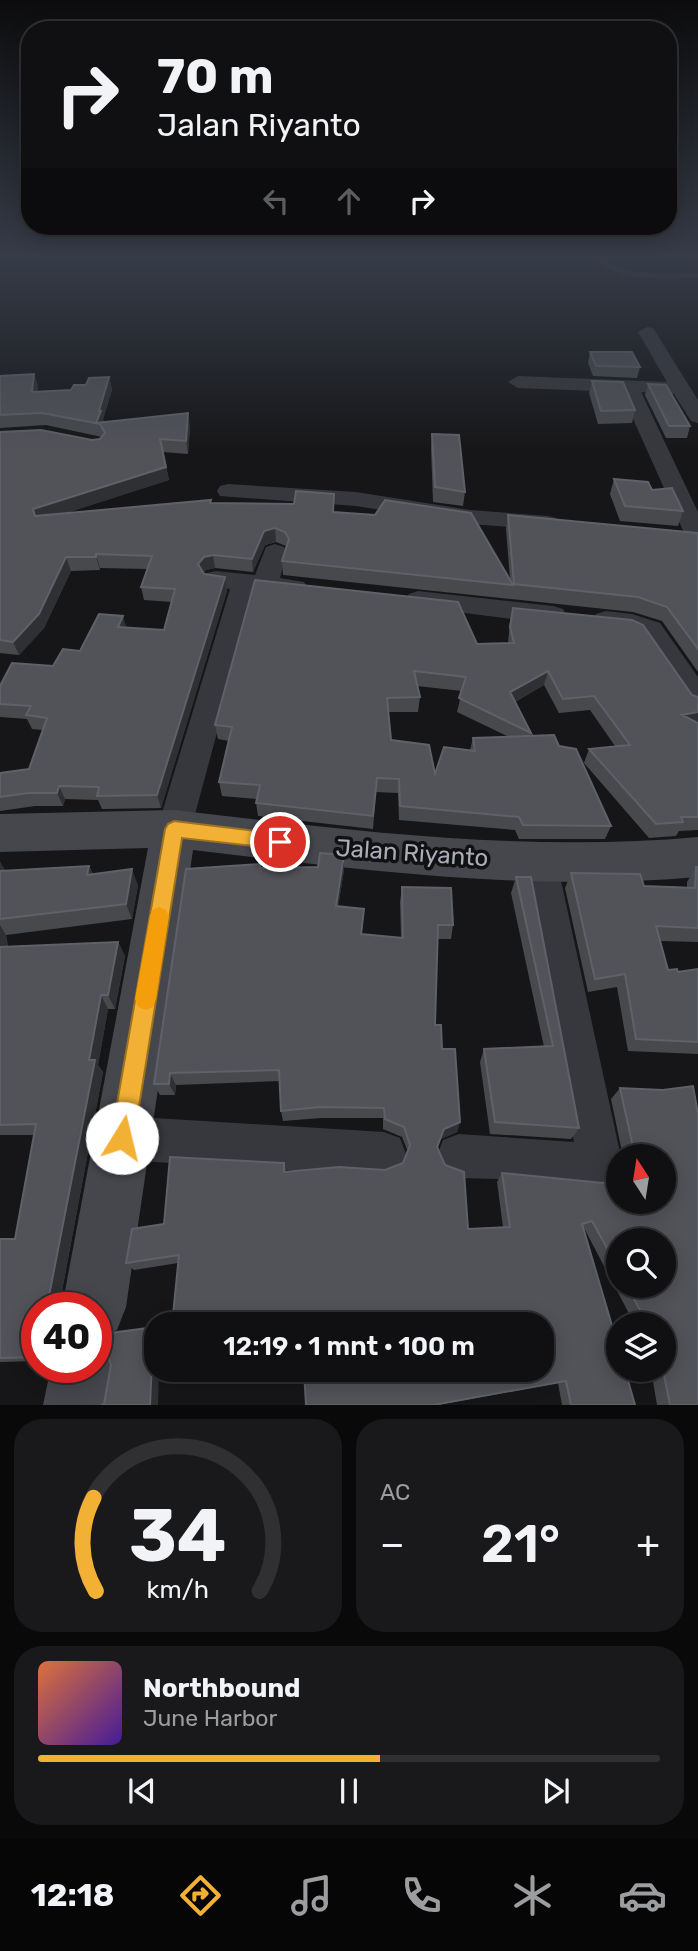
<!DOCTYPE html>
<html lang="id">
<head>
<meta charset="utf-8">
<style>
	:root { --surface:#101012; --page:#19191b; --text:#f1f3f6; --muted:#9c9d9f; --line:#303032; --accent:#f2b134 }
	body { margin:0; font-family:Rubik,sans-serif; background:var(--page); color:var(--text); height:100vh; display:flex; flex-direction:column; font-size:26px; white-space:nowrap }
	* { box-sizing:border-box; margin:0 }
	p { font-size:23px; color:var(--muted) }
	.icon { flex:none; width:38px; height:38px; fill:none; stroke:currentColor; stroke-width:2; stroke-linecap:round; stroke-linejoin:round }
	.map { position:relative; height:1405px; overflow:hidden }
	.side { display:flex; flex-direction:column; gap:14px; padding:14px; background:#09090a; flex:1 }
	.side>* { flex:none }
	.banner { position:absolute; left:21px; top:21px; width:656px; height:214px; border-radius:28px; box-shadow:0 4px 18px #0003,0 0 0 2px var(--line); background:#101012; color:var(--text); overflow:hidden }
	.needle { width:46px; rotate:348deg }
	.tools { position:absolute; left:606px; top:1144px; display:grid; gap:14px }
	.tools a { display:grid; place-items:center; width:70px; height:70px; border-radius:50%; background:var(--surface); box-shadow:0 4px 18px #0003,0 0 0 2px var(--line); font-size:35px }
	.speed { position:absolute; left:21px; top:1292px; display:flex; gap:14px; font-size:35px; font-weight:700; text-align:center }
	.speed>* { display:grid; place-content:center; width:91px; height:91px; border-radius:50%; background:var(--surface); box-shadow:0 4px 18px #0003,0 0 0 2px var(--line); line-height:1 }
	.speed .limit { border:10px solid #d22; background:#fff; color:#111 }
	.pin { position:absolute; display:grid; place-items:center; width:60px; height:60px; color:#fff; margin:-30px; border:4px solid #fff; border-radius:50%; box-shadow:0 2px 7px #0007 }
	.me { position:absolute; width:77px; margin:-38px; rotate:9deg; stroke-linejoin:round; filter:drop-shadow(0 0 5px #0008) }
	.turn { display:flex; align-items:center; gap:24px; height:147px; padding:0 21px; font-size:32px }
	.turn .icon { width:91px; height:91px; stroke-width:2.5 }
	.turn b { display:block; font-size:49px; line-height:60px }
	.lanes { display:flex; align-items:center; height:66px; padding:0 21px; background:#0003; justify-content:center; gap:35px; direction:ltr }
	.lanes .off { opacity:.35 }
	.big { font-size:52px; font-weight:600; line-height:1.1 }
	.side .tile { flex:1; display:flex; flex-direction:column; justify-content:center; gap:10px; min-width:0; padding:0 24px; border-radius:28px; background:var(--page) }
	.side .dial { align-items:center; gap:0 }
	.dial svg { height:182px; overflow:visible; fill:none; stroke:var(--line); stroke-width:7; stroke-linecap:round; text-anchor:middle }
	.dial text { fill:var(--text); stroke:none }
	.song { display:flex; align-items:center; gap:21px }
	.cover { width:84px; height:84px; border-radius:10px; background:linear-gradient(135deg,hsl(20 70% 55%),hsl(260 70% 35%)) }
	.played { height:7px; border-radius:4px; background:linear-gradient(90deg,var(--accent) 55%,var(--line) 55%) }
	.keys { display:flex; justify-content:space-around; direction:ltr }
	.heat { display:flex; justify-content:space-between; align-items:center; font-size:38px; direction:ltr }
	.side .tiles { flex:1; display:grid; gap:14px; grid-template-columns:1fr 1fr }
	.tile:last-child { grid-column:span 2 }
	.trip { position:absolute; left:144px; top:1312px; width:410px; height:70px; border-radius:28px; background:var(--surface); box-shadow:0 4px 18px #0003,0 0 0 2px var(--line); font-weight:600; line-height:70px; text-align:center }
	.dock { display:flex; height:112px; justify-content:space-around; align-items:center; background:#060607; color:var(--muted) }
	.dock .icon { width:49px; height:49px }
	.dock .on { color:var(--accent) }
	.dock b { font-size:32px; color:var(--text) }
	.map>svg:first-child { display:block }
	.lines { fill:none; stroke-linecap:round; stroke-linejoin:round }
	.lane { fill:#37383d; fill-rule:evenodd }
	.street { fill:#37383d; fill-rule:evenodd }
	.secondary { fill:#45474d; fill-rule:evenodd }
	.wall { fill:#47494d; fill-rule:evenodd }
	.shaded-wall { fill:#2f3033 }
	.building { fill:#525359; stroke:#5f6168; stroke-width:2 }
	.route { fill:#f2b134; stroke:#9d7322; stroke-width:2 }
	.slow { fill:#f59e0b }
	.labels { text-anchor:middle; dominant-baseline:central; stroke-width:7; stroke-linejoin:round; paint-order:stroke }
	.street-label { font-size:24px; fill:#a8adb8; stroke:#111113 }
</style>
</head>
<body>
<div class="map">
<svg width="698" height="1405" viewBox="0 0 698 1405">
	<rect width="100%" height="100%" fill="#161618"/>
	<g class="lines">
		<path class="lane" d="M593 256H600C627 278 665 273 698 274V278C664 278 617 284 593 256Z"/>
		<path class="street" d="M647 327 653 328 698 400V423L691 421 674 394 641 392 698 512V544L689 542 686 537 621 392 518 388 508 382 518 376 667 382 638 332Z
			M228 484 356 492 470 510 548 516 556 518 560 523 556 528 548 530 470 524 356 506 220 496 217 491 220 486Z
			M275 544 284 547 287 552 280 578 304 582 308 588 304 594 295 596 255 592 191 829 186 839 174 843 162 839 157 829 230 589 207 585 203 579 207 573 216 571 255 575 266 547Z
			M418 591 553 606 563 609 566 615 563 621 553 624 409 606 405 600 409 594Z
			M606 611 632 614 660 623 698 677V711L688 708 640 637 596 626 592 620 596 614Z
			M540 847 552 851 557 862 621 1157H618L616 1179 595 1189 499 1179 459 1178 443 1172 437 1156 443 1140 459 1134 574 1142 523 862 528 851Z
			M122 1116 384 1132 400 1138 406 1154 400 1170 384 1176 122 1160 106 1154 100 1138 106 1122Z"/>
		<path class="secondary" d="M174 810C348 830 523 853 698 837V877C529 892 360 870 193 850L126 1307 117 1330 96 1338V1307H62L148 848 0 852V814Z
			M96 1339 108 1343 117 1367 111 1405H43L51 1367H96Z"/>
	</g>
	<path class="wall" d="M590 352 640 367 637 378 593 376 588 363Z
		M34 374 38 386 37 392 71 390 109 377 112 390 103 419 104 422 190 426 188 454 163 452 169 480 66 513 211 503 334 513 510 579 506 529 508 515 698 533V672L662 621 633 612 511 599V596V599L283 575 282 561 286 546 276 542 265 545 253 572 215 568 206 570 204 573 225 577 227 591 161 808 102 809 98 800 65 799 63 806H35L0 811V773L29 769 43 730 32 729 27 719 0 717V686L53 666 126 628 164 630 172 602 144 600 141 587 147 569 100 568V570L71 571 44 628 19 655 0 653V432L92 440 100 439 102 437 46 425 0 428V376Z
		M592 381 635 410 632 423 598 424 589 393Z
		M648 384 690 426 687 438H666L645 395Z
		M432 434 465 492 463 506 433 502 431 449Z
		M614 479 652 490 683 511 678 526 620 521 610 494Z
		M513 608 692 695 698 697V830L679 831 676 836 649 838 584 763 589 749 615 746 590 710 559 713 544 685 515 702 531 733V736L559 746 611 826 605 839H519L515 830 399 820 398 793 376 792 373 829 258 816 256 803 257 799 222 796 219 782 229 741 218 739 215 725 477 644 508 643 510 622ZM417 686 462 691 457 712 507 736 473 738 470 750 435 774 391 740 388 712H418L420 697Z
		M320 853 344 855V870L338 907 364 909 362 934 401 938 400 902 402 887 451 888 453 925 451 939H438L435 1025H441L442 1049H455L460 1122 457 1132 441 1139 438 1148 445 1165 464 1172 468 1229 503 1227 497 1182 502 1173 603 1183 618 1176V1202H663V1157H623L611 1099 620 1088 663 1090 693 1086 698 1114V1405H657L651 1370H663V1325H635L584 1228 618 1346V1370H625L635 1405H562L558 1383 438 1405H306L304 1370H541V1325H172L178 1263 134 1270 126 1263 132 1229 164 1224 170 1157 284 1163 286 1172 339 1167 385 1170 403 1163 408 1152 402 1137 383 1129V1118H321L283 1121 281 1111 280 1081 176 1085 175 1095H160L154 1084 186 869 260 864 261 868 318 867ZM618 1241H663V1286H618Z
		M0 862 5 871 89 866 93 874 138 885 132 919 6 935 8 947 118 942 125 956 115 1009H108L98 1065 103 1072 59 1307H37V1361L0 1362V1239H15L34 1135H0Z
		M696 867H698V942L660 941 668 970 678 972 698 969V1054L628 1051 617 987 588 992 565 888 571 873 644 886 687 887V882Z
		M516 877 579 1128 571 1139 490 1134 480 1062 484 1049 544 1047 511 893Z"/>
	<path class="shaded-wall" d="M34 374 38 386 36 405 32 392Z
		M109 377 112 390 103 419 105 424 96 423Z
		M188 413 190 426 188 454 186 441Z
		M166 467 169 480 38 522 35 516 33 509Z
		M275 528 276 542 265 545 253 572 252 559 264 531Z
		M96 554 100 568V570L96 557Z
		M213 555 215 568 206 570 201 578 198 564 204 557Z
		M66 557 71 571 44 628 19 655 13 642Z
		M225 577 227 591 161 808 157 795Z
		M123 616 127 629 118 627Z
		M548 671 544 685 507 706 510 692Z
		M698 712V725L682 715Z
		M59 786 65 799 63 806 57 793Z
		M344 855V870L336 921V906Z
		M0 862 5 870 0 883Z
		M89 866 96 882 87 875Z
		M132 869 138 885 132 919 126 904Z
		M0 925 6 935 9 962 0 949Z
		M118 942 125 956 115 1009 108 995Z
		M101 995 108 1009 98 1065 103 1072 59 1307H61H52L48 1301 89 1060Z
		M170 1073 176 1085 175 1095 169 1084Z
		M460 1122 457 1132 441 1139 444 1129Z
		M152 1362 156 1363V1370H159L158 1405H150Z"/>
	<path class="building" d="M590 352H632L640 367 596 366Z
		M34 374 32 392 71 390 74 385H86L89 378 109 377 99 411H101L96 423 188 413 186 441 160 439 166 467 33 509 35 516 211 500 210 503 294 504 296 491 334 494 333 512 375 515 385 500 471 513 513 585 282 561 289 539 285 532 275 528 264 531 252 559 213 555 204 557 198 564 204 574 225 577 157 795 97 796 99 787 59 786 57 793H28L0 797V773L29 769 47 718 26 715 31 706 0 704V686L12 663 53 666 63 649 80 651 99 614 123 616 118 627 164 630 175 589 141 587 152 556 96 554V557H66L39 614 13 642 0 640V432L41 430 92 440 100 439 105 433 100 424 42 413 0 415V376Z
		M592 381 623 382 635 410 601 411Z
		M648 384 666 385 690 426H669Z
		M432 434 459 435 465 492 435 487Z
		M614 479 648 482 652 490 672 488 683 511 625 506Z
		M508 515 698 533V649L667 607 638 597 514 584Z
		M255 580 458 602 477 644 514 643 510 627 513 608 632 620 643 625 692 695 698 697V712L682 715 698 723V817H681L683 822 656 824 589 749 630 745 594 696 563 699 548 671 510 692 531 733 459 698 466 677 414 671 420 697 387 698 391 740 429 745 435 774 444 747 475 751 473 738 554 735 559 746 576 749 611 826 523 825 519 817 400 806 399 779 377 778 373 816 256 803 260 785 219 782 232 727 215 725Z
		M320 853 344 855 336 906 364 909 361 934 403 938 402 887 451 888 453 925H438L435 1025H441L442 1049H455L460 1122 444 1129 437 1147 445 1165 464 1172 468 1229 510 1227 502 1173 603 1183 618 1176V1202H663V1157H629L630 1150 633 1147 620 1088 663 1090 693 1086 698 1114V1405H670L663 1370V1325H648L627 1286H663V1241H618V1268L592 1221 582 1224 618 1346V1370H625L635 1405H571L566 1381 433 1405H306L304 1370H541V1325H172L179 1255 126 1263 132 1229 164 1224 170 1157 284 1163V1172L339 1167 385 1170 403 1163 410 1145 404 1127 385 1119 384 1108 320 1107 281 1111 279 1070 170 1073 169 1084H154L186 869 260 864V868L318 867Z
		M89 866 87 875 132 869 126 904 0 919V871Z
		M696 867H698V928L656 926 668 970 677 969 678 972 698 969V1042L636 1039 625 974 595 979 571 873 640 874 644 886 695 888Z
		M516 877H531L579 1128 495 1122 484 1049 553 1046Z
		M118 942 108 995H101L89 1060H95L48 1301 53 1304 52 1307H37V1357L0 1358V1239H15L36 1124 0 1125V947Z
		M156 1327V1362H152L150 1405H101L104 1404 111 1365 103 1342V1334Z"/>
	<linearGradient id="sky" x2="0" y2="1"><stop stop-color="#0c0c0d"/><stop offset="0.57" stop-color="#363c48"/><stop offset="1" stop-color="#363c48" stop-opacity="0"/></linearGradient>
	<rect width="698" height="452" fill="url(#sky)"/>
	<path class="route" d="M174 821 280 834 286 836 289 842 286 847 280 849 182 838 134 1138 131 1147 122 1150 114 1147 111 1138 165 829 168 824Z"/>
	<path class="slow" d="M159 907 166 910 169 916 156 999 153 1007 146 1010 138 1007 135 999 150 916 152 910Z"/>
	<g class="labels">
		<g class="street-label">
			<text transform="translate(412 853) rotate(4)">Jalan Riyanto</text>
		</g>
	</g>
</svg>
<div class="tools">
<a><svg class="needle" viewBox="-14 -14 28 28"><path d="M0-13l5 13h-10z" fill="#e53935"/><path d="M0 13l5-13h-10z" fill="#9c9d9f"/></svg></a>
<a><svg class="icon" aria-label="search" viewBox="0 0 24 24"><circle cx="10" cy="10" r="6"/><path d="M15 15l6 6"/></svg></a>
<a><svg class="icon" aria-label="layers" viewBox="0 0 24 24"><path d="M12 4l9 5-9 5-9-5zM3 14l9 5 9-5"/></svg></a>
</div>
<div class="speed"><div class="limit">40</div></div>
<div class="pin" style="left:280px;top:842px;background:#d93025"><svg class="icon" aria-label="arrive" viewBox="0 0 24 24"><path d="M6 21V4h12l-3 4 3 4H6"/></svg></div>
<svg class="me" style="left:122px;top:1138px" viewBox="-20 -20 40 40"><circle r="19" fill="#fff"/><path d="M0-13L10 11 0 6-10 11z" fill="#f2b134"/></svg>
<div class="trip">12:19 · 1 mnt · 100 m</div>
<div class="banner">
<div class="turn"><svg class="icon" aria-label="right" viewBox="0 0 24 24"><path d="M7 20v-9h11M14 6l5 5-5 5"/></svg><div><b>70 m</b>Jalan Riyanto</div></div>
<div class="lanes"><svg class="icon off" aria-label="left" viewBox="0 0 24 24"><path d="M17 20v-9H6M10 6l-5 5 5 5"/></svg><svg class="icon off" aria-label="ahead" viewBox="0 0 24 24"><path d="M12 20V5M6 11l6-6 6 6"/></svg><svg class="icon" aria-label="right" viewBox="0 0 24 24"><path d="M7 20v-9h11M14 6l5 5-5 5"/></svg></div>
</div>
</div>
<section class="side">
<div class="tiles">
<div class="tile dial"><svg viewBox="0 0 100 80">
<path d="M14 69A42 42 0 1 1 86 69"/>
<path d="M14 69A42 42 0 0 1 13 28" stroke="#f2b134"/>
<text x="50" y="56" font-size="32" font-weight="700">34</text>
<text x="50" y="72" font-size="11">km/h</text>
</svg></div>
<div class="tile"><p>AC</p>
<div class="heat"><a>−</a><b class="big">21°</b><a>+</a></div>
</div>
<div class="tile">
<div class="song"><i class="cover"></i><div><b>Northbound</b><p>June Harbor</p></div></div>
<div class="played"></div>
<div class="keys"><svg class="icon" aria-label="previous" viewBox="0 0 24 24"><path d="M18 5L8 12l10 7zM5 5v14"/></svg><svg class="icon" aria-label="pause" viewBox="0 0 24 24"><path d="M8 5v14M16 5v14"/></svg><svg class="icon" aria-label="next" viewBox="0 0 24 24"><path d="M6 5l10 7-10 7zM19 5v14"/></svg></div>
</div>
</div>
</section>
<nav class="dock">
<b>12:18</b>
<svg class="icon on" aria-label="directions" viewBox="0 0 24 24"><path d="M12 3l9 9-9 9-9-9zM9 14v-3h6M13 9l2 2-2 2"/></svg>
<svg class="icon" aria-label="music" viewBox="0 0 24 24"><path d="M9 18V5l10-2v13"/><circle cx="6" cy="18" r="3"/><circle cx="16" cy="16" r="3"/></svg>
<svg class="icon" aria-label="phone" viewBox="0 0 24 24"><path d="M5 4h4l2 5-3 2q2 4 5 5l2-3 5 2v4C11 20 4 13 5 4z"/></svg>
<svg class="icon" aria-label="climate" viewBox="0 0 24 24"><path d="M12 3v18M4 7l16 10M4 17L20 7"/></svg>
<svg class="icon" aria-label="car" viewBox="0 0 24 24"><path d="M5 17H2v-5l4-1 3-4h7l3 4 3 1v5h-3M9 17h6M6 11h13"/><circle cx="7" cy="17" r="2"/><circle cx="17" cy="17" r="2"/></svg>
</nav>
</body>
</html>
